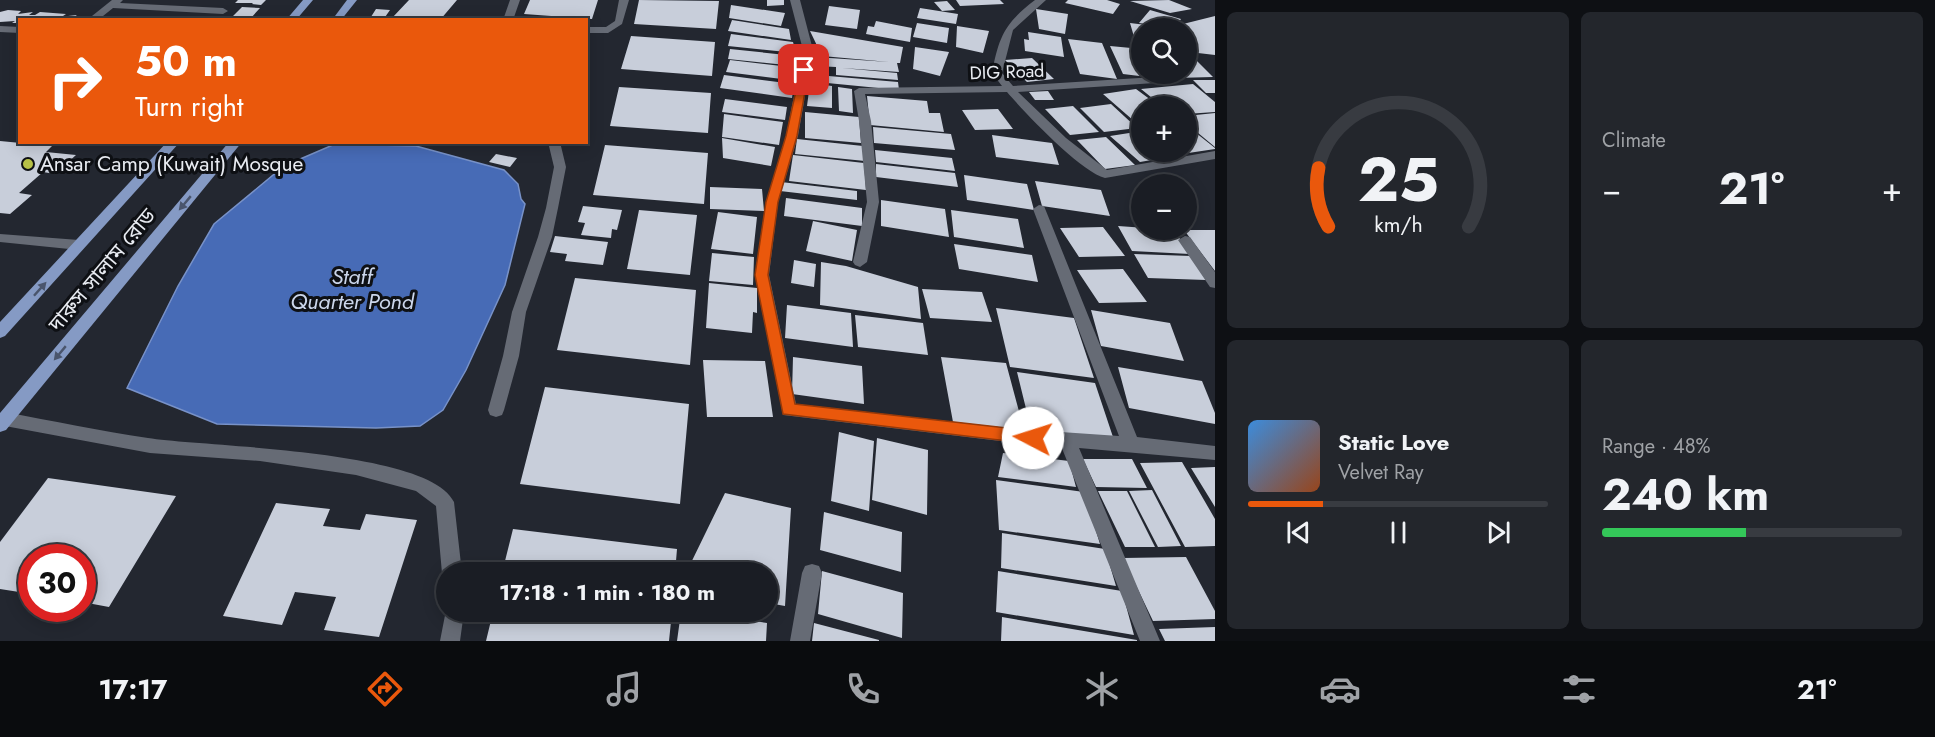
<!DOCTYPE html>
<html lang="en">
<head>
<meta charset="utf-8">
<style>
	:root { --surface:#1a1d24; --page:#23262c; --text:#f1f3f6; --muted:#9fa2a6; --line:#383b41; --accent:#ea580c }
	body { margin:0; font-family:Jost,"Noto Sans Bengali",sans-serif; background:var(--page); color:var(--text); height:100vh; display:flex; flex-direction:column; font-size:22px; white-space:nowrap }
	* { box-sizing:border-box; margin:0 }
	p { font-size:20px; color:var(--muted) }
	.icon { flex:none; width:33px; height:33px; fill:none; stroke:currentColor; stroke-width:2; stroke-linecap:round; stroke-linejoin:round }
	.map { position:relative; flex:1; overflow:hidden }
	.side { display:flex; flex-direction:column; gap:12px; padding:12px; background:#0e1014; width:720px }
	.side>* { flex:none }
	.guide { position:absolute; left:18px; top:18px; width:570px; height:126px; border-radius:0px; box-shadow:0 3px 15px #0003,0 0 0 2px var(--line); background:#ea580c; color:#fff; overflow:hidden }
	.fabs { position:absolute; left:1131px; top:18px; display:grid; gap:12px }
	.fabs a { display:grid; place-items:center; width:66px; height:66px; border-radius:50%; background:var(--surface); box-shadow:0 3px 15px #0003,0 0 0 2px var(--line); font-size:30px }
	.speed { position:absolute; left:18px; top:544px; display:flex; gap:12px; font-size:30px; font-weight:700; text-align:center }
	.speed>* { display:grid; place-content:center; width:78px; height:78px; border-radius:50%; background:var(--surface); box-shadow:0 3px 15px #0003,0 0 0 2px var(--line); line-height:1 }
	.speed .limit { border:9px solid #d22; background:#fff; color:#111 }
	.pin { position:absolute; display:grid; place-items:center; width:51px; height:51px; color:#fff; margin:-26px; border-radius:12px; box-shadow:0 3px 9px #0006 }
	.me { position:absolute; width:66px; margin:-33px; rotate:275deg; stroke-linejoin:round; filter:drop-shadow(0 0 4px #0008) }
	.turn { display:flex; align-items:center; gap:21px; height:126px; padding:0 18px; font-size:27px }
	.turn .icon { width:78px; height:78px; stroke-width:2.5 }
	.turn b { display:block; font-size:42px; line-height:51px }
	.big { font-size:45px; font-weight:700; line-height:1.1 }
	.side .tile { flex:1; display:flex; flex-direction:column; justify-content:center; gap:9px; min-width:0; padding:0 21px; border-radius:9px; background:var(--page) }
	.side .dial { align-items:center; gap:0 }
	.dial svg { height:156px; overflow:visible; fill:none; stroke:var(--line); stroke-width:7; stroke-linecap:round; text-anchor:middle }
	.dial text { fill:var(--text); stroke:none }
	.song { display:flex; align-items:center; gap:18px }
	.cover { width:72px; height:72px; border-radius:9px; background:linear-gradient(135deg,hsl(210 70% 55%),hsl(20 70% 35%)) }
	.played { height:6px; border-radius:3px; background:linear-gradient(90deg,var(--accent) 25%,var(--line) 25%) }
	.keys { display:flex; justify-content:space-around; direction:ltr }
	.heat { display:flex; justify-content:space-between; align-items:center; font-size:33px; direction:ltr }
	.charge { height:9px; border-radius:4px; background:linear-gradient(90deg,#34c759 48%,var(--line) 0) }
	.side .tiles { flex:1; display:grid; gap:12px; grid-template-columns:repeat(2,1fr) }
	.trip { position:absolute; left:436px; top:562px; width:342px; height:60px; border-radius:30px; background:var(--surface); box-shadow:0 3px 15px #0003,0 0 0 2px var(--line); font-weight:700; line-height:60px; text-align:center }
	.tab-bar { display:flex; height:96px; justify-content:space-around; align-items:center; background:#0a0c0e; color:var(--muted) }
	.tab-bar .icon { width:42px; height:42px }
	.tab-bar .on { color:var(--accent) }
	.tab-bar b { font-size:27px; color:var(--text) }
	main { display:flex; flex:1; min-height:0 }
	.map>svg:first-child { display:block }
	.water { fill:#476bb6; stroke:#7892c8; stroke-width:1.5 }
	.building { fill:#c8ceda }
	.lines { fill:none; stroke-linecap:round; stroke-linejoin:round }
	.service { fill:#666b75; fill-rule:evenodd }
	.minor { fill:#666b75; fill-rule:evenodd }
	.primary { fill:#859ac4; fill-rule:evenodd }
	.oneway { fill:#4a556c }
	.route { fill:#ea580c; stroke:#983908; stroke-width:1.5 }
	.poi-dot { fill:#b7c147; stroke:#0e1014; stroke-width:2 }
	.labels { text-anchor:middle; dominant-baseline:central; stroke-width:6; stroke-linejoin:round; paint-order:stroke }
	.far-street-label { font-size:18px; fill:#e9ecf2; stroke:#0e1014 }
	.poi-label { font-size:21px; fill:#e9ecf2; stroke:#0e1014; text-anchor:start }
	.street-label { font-size:21px; fill:#e9ecf2; stroke:#0e1014 }
	.water-label { font-size:22px; font-style:italic; fill:#cbd6eb; stroke:#0e1014 }
</style>
</head>
<body>
<main>
<div class="map">
<svg width="1215" height="641" viewBox="0 0 1215 641">
	<rect width="100%" height="100%" fill="#232730"/>
	<path class="water" d="M335 144 416 146 504 170 518 184 521 199 525 204 505 285 466 370 443 410 420 426 376 428 217 424 127 388 178 286 214 224 284 166Z"/>
	<path class="building" d="M238 0H266L261 5 252 4 253 3H235Z
		M409 0H457L440 20 392 18Z
		M530 0H598L592 19 524 14Z
		M639 0 719 1 716 29 634 24Z
		M767 0H784V5L767 6Z
		M956 0H1000L1004 4 960 6Z
		M1068 0H1107L1120 4 1113 14 1065 3Z
		M1169 0 1192 9 1170 13 1130 1Z
		M947 1 955 10 942 11 934 2Z
		M731 5 785 13 781 26 729 18Z
		M829 6 860 10 857 29 825 25Z
		M242 7 260 8 250 19 231 18Z
		M920 8 958 14 956 24 917 18Z
		M376 9 390 10 383 20H369Z
		M1036 9 1068 14 1065 34 1039 29Z
		M8 10 21 11 18 14 33 12 29 15H35L40 12 66 14 63 16H68L77 15 70 20H20V23H12L15 21 0 22V12Z
		M1150 10 1181 19 1175 28 1139 23Z
		M1215 16V55L1198 53 1186 36V28H1182L1179 25Z
		M732 20 789 29 791 40 728 31Z
		M876 21 912 28 910 42 866 34 868 26 874 27Z
		M917 23 949 28 947 43 913 37Z
		M1130 23 1163 27V28H1142V48L1137 47Z
		M957 26 989 31 983 53 956 47Z
		M810 31 903 47 900 63H897L899 72 842 68 897 73 898 80 836 75V67L815 66V57L889 62 822 56Z
		M1028 32 1061 37 1064 57 1025 51 1024 39 1029 40Z
		M731 34 793 42 796 53 728 46Z
		M631 36 715 42 712 76 621 69Z
		M1068 39 1102 43 1117 79 1080 74Z
		M1110 46 1142 49V74H1166L1172 80 1123 74Z
		M915 47 949 52 940 76 913 69Z
		M730 49 796 56 795 66 728 59Z
		M1186 56 1193 57 1213 77 1175 78 1172 74H1186Z
		M1032 58 1054 79 1027 82 1005 60Z
		M730 60 799 68 797 81 726 72Z
		M724 75 794 84 792 98 720 88Z
		M817 75 898 82 899 90 817 82Z
		M1193 80H1215V93H1206Z
		M810 83 832 86V108L807 106Z
		M1193 84 1215 102V112L1186 114V106H1162L1141 89Z
		M619 87 711 93 708 133 610 126Z
		M838 87 852 89 853 113 839 111Z
		M1136 89 1159 106H1142V120L1134 121 1103 94Z
		M1048 91 1054 100H1035L1029 92Z
		M867 96 927 101 929 113H940L944 132 870 125Z
		M725 99 787 107 785 120 722 112Z
		M1111 104 1137 128 1104 132 1080 108Z
		M1073 106 1099 132 1070 135 1045 109Z
		M998 109 1013 129 975 130 962 110Z
		M805 112 859 117 861 143 805 138Z
		M1215 113V147L1186 123V116Z
		M724 114 783 122 779 145 722 137Z
		M1186 125 1215 148V149L1175 155 1171 152H1186Z
		M873 127 951 134 955 150 874 143Z
		M1142 131V152H1170L1175 156 1140 162 1110 136Z
		M992 135 1052 143 1059 165 996 157Z
		M1106 137 1135 165 1105 169 1077 140Z
		M722 138 775 147 771 166 723 158Z
		M797 139 863 146 865 161 795 154Z
		M0 141 52 146 46 152 76 155 55 174 43 172 19 193 32 195 10 214 0 213Z
		M605 145 708 153 704 204 593 195Z
		M875 150 952 158 955 171 876 162Z
		M496 154 517 158 510 167 489 162Z
		M793 155 864 163 866 190 789 181Z
		M876 164 955 173 958 187 876 177Z
		M964 175 1027 184 1034 210 967 200Z
		M1035 181 1101 190 1110 216 1042 206Z
		M781 182 857 191V200L780 191Z
		M710 187 762 189 764 211 710 209Z
		M786 198 862 208V226L784 216Z
		M881 200 945 209 949 237 881 226Z
		M583 206 622 210 617 230 612 229 611 238 581 235 585 223 578 222Z
		M639 210 697 215 690 275 627 269Z
		M951 210 1018 219 1024 248 954 237Z
		M718 212 757 217 753 254 711 249Z
		M813 221 857 230 852 261 806 251Z
		M1118 226 1174 230 1190 254 1132 251Z
		M1103 227 1125 256 1079 257 1060 228Z
		M1184 230H1215V271Z
		M555 236 608 242 603 265 565 261 567 254 550 252Z
		M954 244 1032 255 1038 282 959 269Z
		M712 253 754 257 753 285 709 281Z
		M1134 254 1191 256 1206 280 1148 278Z
		M794 260 816 264 814 287 791 283Z
		M821 262 846 266 918 287 921 319 820 305Z
		M1123 269 1147 302 1099 303 1077 270Z
		M575 278 696 290 690 365 557 350Z
		M709 283 757 288V313L753 312 752 333 706 328Z
		M922 289 982 292 992 322 930 318Z
		M787 305 851 313 853 347 785 338Z
		M996 308 1074 318 1094 378 1010 367Z
		M1091 310 1170 323 1184 361 1101 346Z
		M855 315 923 323 928 355 858 347Z
		M793 357 862 366 864 404 792 394Z
		M941 357 1006 363 1024 430 953 422Z
		M703 360 765 361 773 417H707Z
		M1118 367 1202 381 1215 413V424L1129 408Z
		M1017 372 1095 383 1114 440 1031 429Z
		M545 387 689 404 680 504 520 484Z
		M839 432 874 441 869 511 831 501Z
		M877 438 928 450 927 515 872 500Z
		M1003 453 1069 461 1076 487 998 477Z
		M1083 459H1132L1147 488 1096 487Z
		M1182 462 1215 519V546L1185 547 1140 463Z
		M1215 467V507L1191 468Z
		M48 478 176 496 109 607 82 602V558H32V594L0 589V542Z
		M996 480 1084 492 1100 544 999 530Z
		M1152 490 1181 546 1158 547 1129 491Z
		M1098 491H1127L1155 547H1125Z
		M725 493 791 508 785 606 768 603V573H686Z
		M276 503 330 509 323 526 360 530 366 514 417 520 379 637 324 630 336 597 295 592 282 625 223 616Z
		M824 512 902 532 901 572 820 550Z
		M513 529 677 549 675 573H502Z
		M1002 533 1105 549 1116 586 1001 568Z
		M1186 557 1215 611V619L1153 621 1123 558Z
		M822 571 903 593 902 638 818 614Z
		M998 571 1122 591 1134 635 996 612Z
		M493 612H672L669 641H486Z
		M681 612H701L767 623 766 641H677Z
		M1002 617 1137 640V641H1001Z
		M814 623 879 640V641H812Z
		M1215 627V641H1165L1159 629Z"/>
	<g class="lines">
		<path class="service" d="M112 0H123L120 3 223 8 228 11 223 14 113 8 98 20H87Z
			M510 0H520L513 20H503Z
			M619 0H629L622 24 608 33H586V27H606L615 21Z
			M0 26 20 27V33L0 32Z
			M548 142H560L566 167 558 208 552 237 526 312 519 356 504 410 502 415 496 417 490 415 488 410 503 356 512 312 538 237 546 208 554 167Z
			M0 234 79 240 86 245 79 250 0 242Z
			M5 412C53 421 100 431 148 438 204 447 430 449 454 502L462 573H447V580H445L442 573 436 506 416 491 356 475 260 461 150 453 5 426 0 424V414Z
			M447 605V612H464L460 641H440Z"/>
		<path class="minor" d="M790 0H800L813 50 798 136 778 202 769 275 796 404 1017 429 1119 436 1033 209 1039 205 1044 206 1137 437 1215 446V460L1079 448 1160 641H1140L1061 446 1017 443 783 415 755 275 766 202 786 136 803 50Z
			M1035 0H1046L1013 30 1002 73 1013 86 1155 77 1160 80 1155 83 1018 92 1066 138 1107 170 1215 151V159L1105 178C1080 171 1025 113 1007 92L865 94 871 121 879 202 867 262 860 267 855 265 853 262 867 202 859 121 854 91 859 88 1002 86 992 73C999 36 1005 23 1035 0Z
			M1185 236 1190 237 1215 272V288L1210 287 1178 240Z
			M812 564 819 566 822 573 810 641H790L802 573 805 566Z"/>
		<path class="primary" d="M303 0H313L296 20H286Z
			M347 0H357L341 20H332Z
			M167 142H180L5 336 0 338V322Z
			M229 142H242L6 430 0 432V413Z"/>
	</g>
	<defs><path id="oneway-solid" d="M-6-.8H1V-3.2L6.5 0L1 3.2V.8H-6Z" transform="scale(1.5)"/></defs>
	<g class="oneway">
		<use href="#oneway-solid" transform="translate(185 203) rotate(130)"/>
		<use href="#oneway-solid" transform="translate(40 289) rotate(-48)"/>
		<use href="#oneway-solid" transform="translate(60 353) rotate(130)"/>
	</g>
	<path class="route" d="M801 68 809 70 797 136 778 202 768 275 795 404 1033 431 1039 433 1041 438 1039 442 1033 444 783 414 755 275 766 202 786 136Z"/>
	<circle class="poi-dot" cx="28" cy="164" r="6"/>
	<g class="labels">
		<g class="far-street-label">
			<text transform="translate(1007 72) rotate(-2)">DIG Road</text>
		</g>
		<g class="poi-label">
			<text x="40" y="164">Ansar Camp (Kuwait) Mosque</text>
		</g>
		<g class="street-label">
			<text transform="translate(102 270) rotate(-50)">দারুস সালাম রোড</text>
		</g>
		<g class="water-label">
			<text x="352" y="276">Staff<tspan x="352" dy="25">Quarter Pond</tspan></text>
		</g>
	</g>
</svg>
<div class="fabs">
<a><svg class="icon" aria-label="search" viewBox="0 0 24 24"><circle cx="10" cy="10" r="6"/><path d="M15 15l6 6"/></svg></a>
<a>+</a>
<a>−</a>
</div>
<div class="speed"><div class="limit">30</div></div>
<div class="pin" style="left:804px;top:70px;background:#d93025"><svg class="icon" aria-label="arrive" viewBox="0 0 24 24"><path d="M6 21V4h12l-3 4 3 4H6"/></svg></div>
<svg class="me" style="left:1033px;top:438px" viewBox="-20 -20 40 40"><circle r="19" fill="#fff"/><path d="M0-13L10 11 0 6-10 11z" fill="#ea580c"/></svg>
<div class="trip">17:18 · 1 min · 180 m</div>
<div class="guide">
<div class="turn"><svg class="icon" aria-label="right" viewBox="0 0 24 24"><path d="M7 20v-9h11M14 6l5 5-5 5"/></svg><div><b>50 m</b>Turn right</div></div>
</div>
</div>
<section class="side">
<div class="tiles">
<div class="tile dial"><svg viewBox="0 0 100 80">
<path d="M14 69A42 42 0 1 1 86 69"/>
<path d="M14 69A42 42 0 0 1 9 39" stroke="#ea580c"/>
<text x="50" y="56" font-size="32" font-weight="700">25</text>
<text x="50" y="72" font-size="11">km/h</text>
</svg></div>
<div class="tile"><p>Climate</p>
<div class="heat"><a>−</a><b class="big">21°</b><a>+</a></div>
</div>
<div class="tile">
<div class="song"><i class="cover"></i><div><b>Static Love</b><p>Velvet Ray</p></div></div>
<div class="played"></div>
<div class="keys"><svg class="icon" aria-label="previous" viewBox="0 0 24 24"><path d="M18 5L8 12l10 7zM5 5v14"/></svg><svg class="icon" aria-label="pause" viewBox="0 0 24 24"><path d="M8 5v14M16 5v14"/></svg><svg class="icon" aria-label="next" viewBox="0 0 24 24"><path d="M6 5l10 7-10 7zM19 5v14"/></svg></div>
</div>
<div class="tile"><p>Range · 48%</p><b class="big">240 km</b><div class="charge"></div></div>
</div>
</section>
</main>
<nav class="tab-bar">
<b>17:17</b>
<svg class="icon on" aria-label="directions" viewBox="0 0 24 24"><path d="M12 3l9 9-9 9-9-9zM9 14v-3h6M13 9l2 2-2 2"/></svg>
<svg class="icon" aria-label="music" viewBox="0 0 24 24"><path d="M9 18V5l10-2v13"/><circle cx="6" cy="18" r="3"/><circle cx="16" cy="16" r="3"/></svg>
<svg class="icon" aria-label="phone" viewBox="0 0 24 24"><path d="M5 4h4l2 5-3 2q2 4 5 5l2-3 5 2v4C11 20 4 13 5 4z"/></svg>
<svg class="icon" aria-label="climate" viewBox="0 0 24 24"><path d="M12 3v18M4 7l16 10M4 17L20 7"/></svg>
<svg class="icon" aria-label="car" viewBox="0 0 24 24"><path d="M5 17H2v-5l4-1 3-4h7l3 4 3 1v5h-3M9 17h6M6 11h13"/><circle cx="7" cy="17" r="2"/><circle cx="17" cy="17" r="2"/></svg>
<svg class="icon" aria-label="filters" viewBox="0 0 24 24"><path d="M4 7h16M4 17h16"/><circle cx="9" cy="7" r="2"/><circle cx="15" cy="17" r="2"/></svg>
<b>21°</b>
</nav>
</body>
</html>
